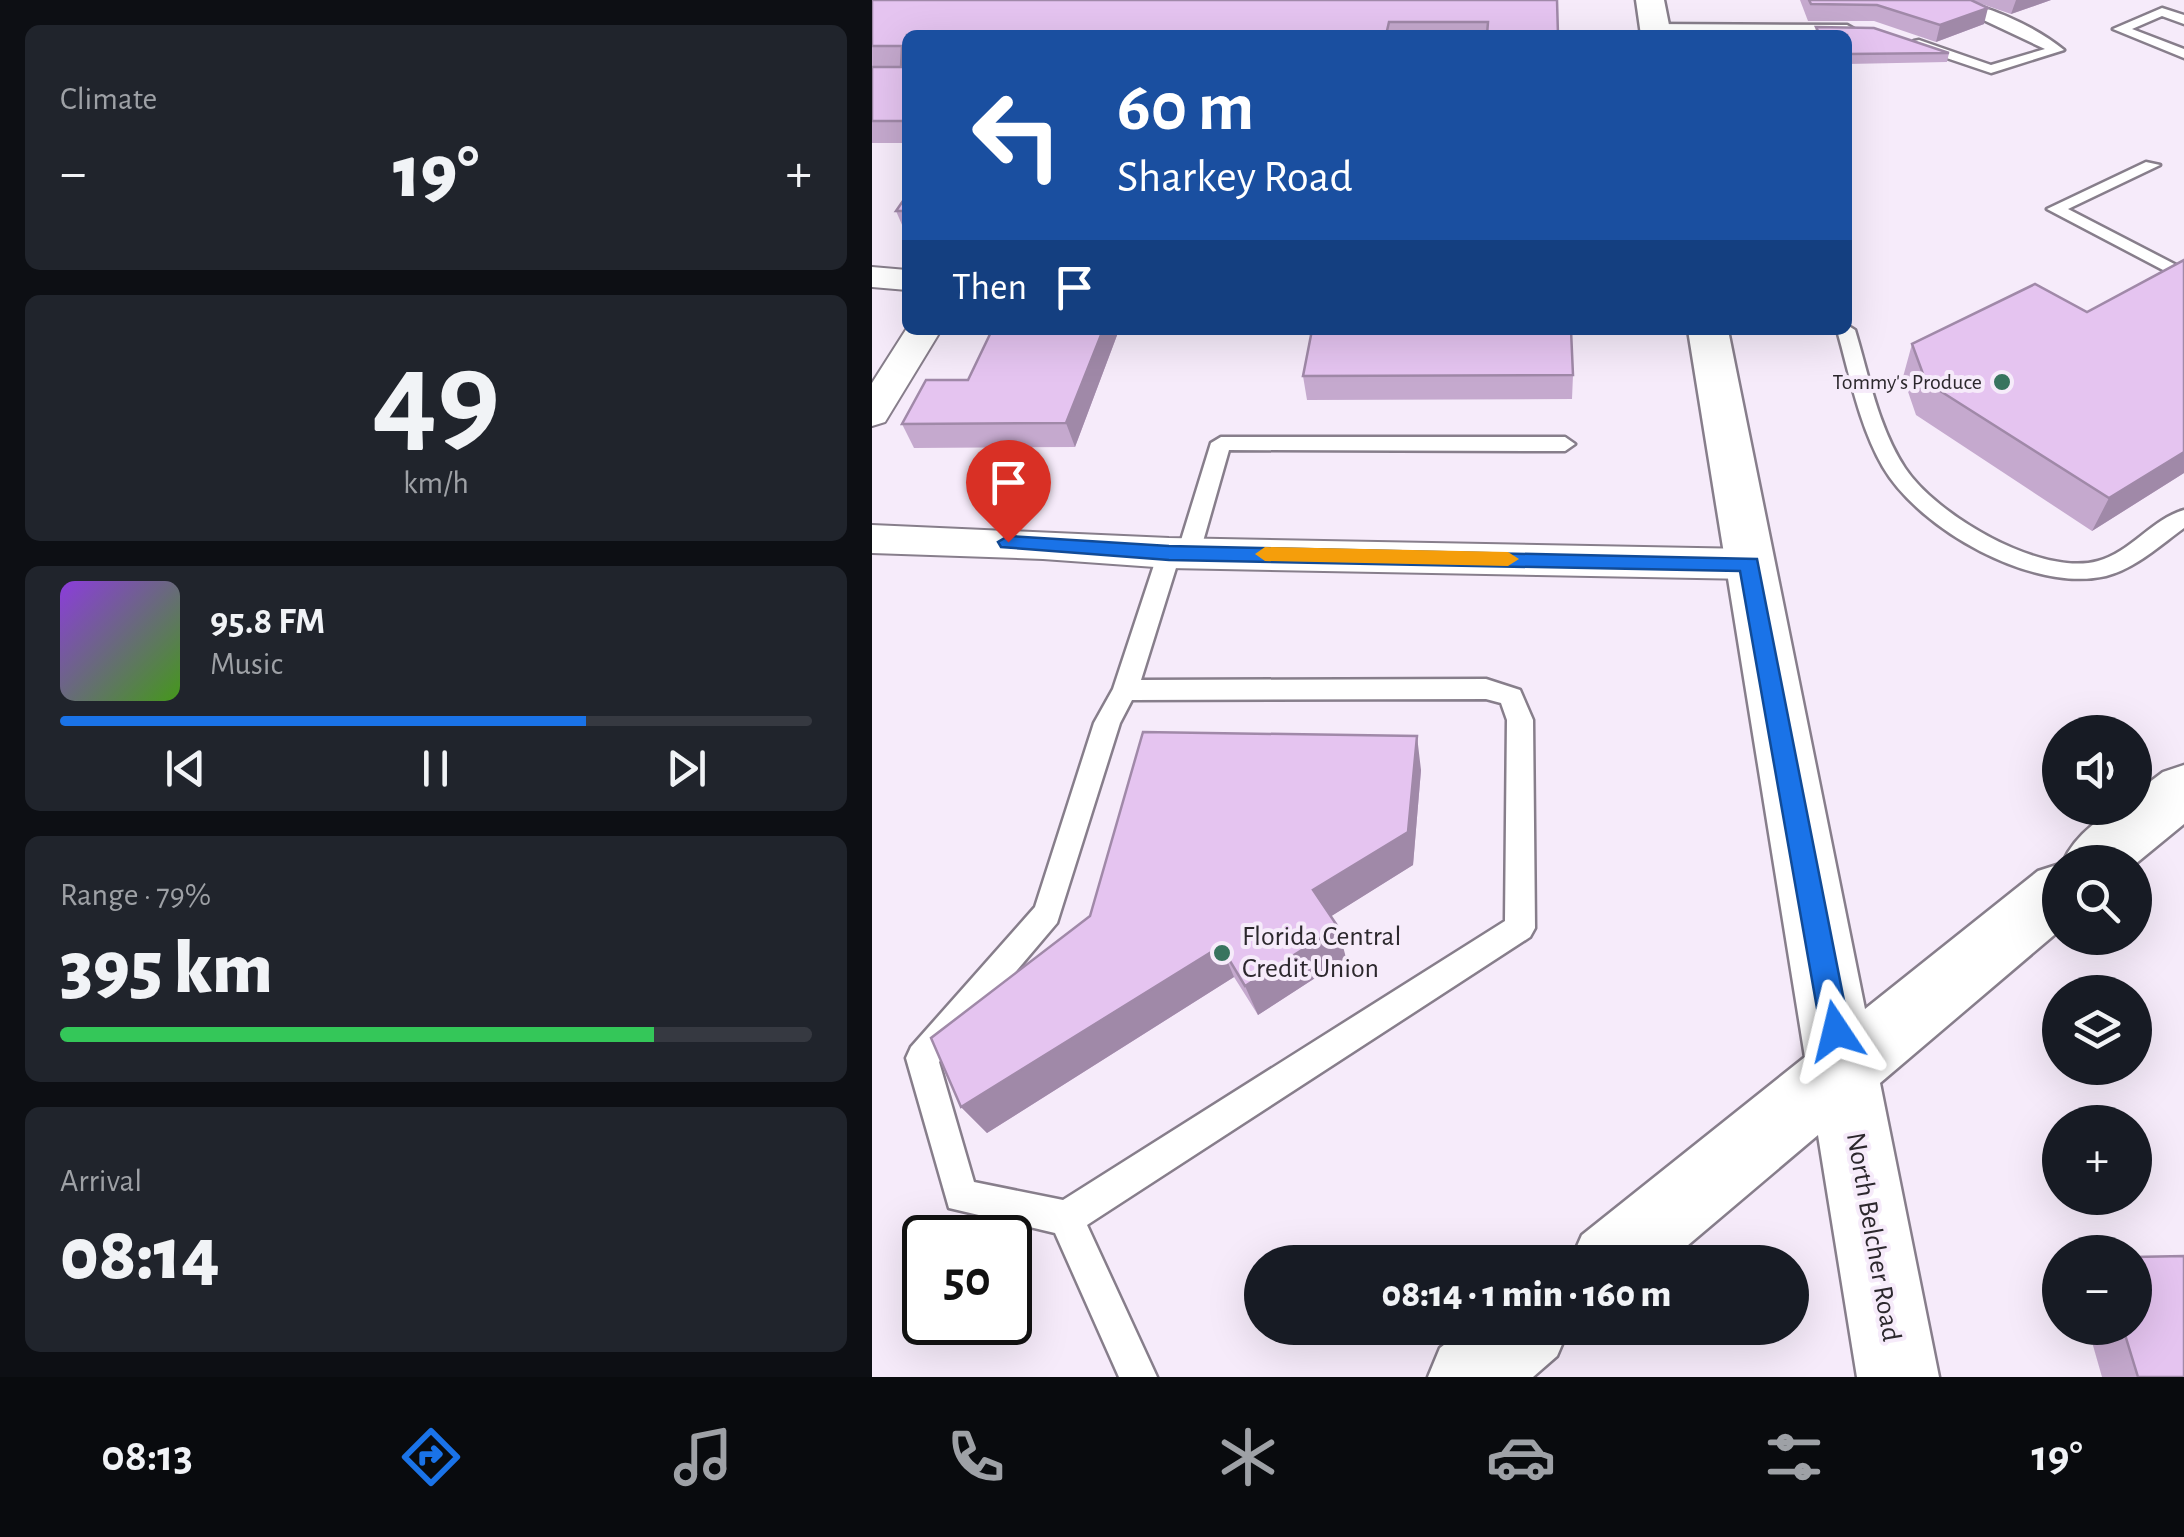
<!DOCTYPE html>
<html lang="en">
<head>
<meta charset="utf-8">
<style>
	:root { --surface:#171b24; --page:#20242c; --text:#f1f3f6; --muted:#9ea1a6; --line:#363941; --accent:#1a73e8 }
	body { margin:0; font-family:"Alegreya Sans",sans-serif; background:var(--page); color:var(--text); height:100vh; display:flex; flex-direction:column; font-size:38px; white-space:nowrap }
	* { box-sizing:border-box; margin:0 }
	p { font-size:32px; color:var(--muted) }
	.icon { flex:none; width:55px; height:55px; fill:none; stroke:currentColor; stroke-width:2; stroke-linecap:round; stroke-linejoin:round }
	.map { position:relative; flex:1; overflow:hidden }
	.sheet { display:flex; flex-direction:column; gap:25px; padding:25px; background:#0d0f14; width:872px }
	.sheet>* { flex:none }
	.top-card { position:absolute; left:30px; top:30px; width:950px; height:305px; border-radius:15px; box-shadow:0 10px 40px #0002; background:#1a4fa0; color:#fff; overflow:hidden }
	.fabs { position:absolute; left:1170px; top:715px; display:grid; gap:20px }
	.fabs a { display:grid; place-items:center; width:110px; height:110px; border-radius:50%; background:var(--surface); box-shadow:0 10px 40px #0002; font-size:50px }
	.speed { position:absolute; left:30px; top:1215px; display:flex; gap:20px; font-size:50px; font-weight:700; text-align:center }
	.speed>* { display:grid; place-content:center; width:130px; height:130px; border-radius:50%; background:var(--surface); box-shadow:0 10px 40px #0002; line-height:1 }
	.speed .limit { border:5px solid #111; border-radius:15px; background:#fff; color:#111 }
	.pin { position:absolute; display:grid; place-items:center; width:85px; height:85px; color:#fff; margin:-102px -42px; border-radius:50% 50% 50% 0; rotate:-45deg; box-shadow:0 0 10px #0007 }
	.pin .icon { rotate:45deg }
	.me { position:absolute; width:110px; margin:-55px; rotate:350deg; stroke-linejoin:round; filter:drop-shadow(0 0 8px #0008) }
	.turn { display:flex; align-items:center; gap:35px; height:210px; padding:0 50px; font-size:45px }
	.turn .icon { width:130px; height:130px; stroke-width:2.5 }
	.turn b { display:block; font-size:70px; line-height:85px }
	.then { display:flex; align-items:center; height:95px; padding:0 50px; background:#0003; gap:20px; font-size:38px }
	.big { font-size:75px; font-weight:800; line-height:1.1 }
	.sheet .widget { flex:1; display:flex; flex-direction:column; justify-content:center; gap:15px; min-width:0; padding:0 35px; border-radius:15px; background:var(--page) }
	.sheet .dial { align-items:center; gap:0 }
	.dial b { font-size:130px; line-height:1 }
	.song { display:flex; align-items:center; gap:30px }
	.cover { width:120px; height:120px; border-radius:15px; background:linear-gradient(135deg,hsl(270 70% 55%),hsl(100 70% 35%)) }
	.played { height:10px; border-radius:5px; background:linear-gradient(90deg,var(--accent) 70%,var(--line) 70%) }
	.keys { display:flex; justify-content:space-around; direction:ltr }
	.heat { display:flex; justify-content:space-between; align-items:center; font-size:55px; direction:ltr }
	.charge { height:15px; border-radius:8px; background:linear-gradient(90deg,#34c759 79%,var(--line) 0) }
	.trip { position:absolute; left:372px; top:1245px; width:565px; height:100px; border-radius:50px; background:var(--surface); box-shadow:0 10px 40px #0002; font-weight:800; line-height:100px; text-align:center }
	.tab-bar { display:flex; height:160px; justify-content:space-around; align-items:center; background:#090b0e; color:var(--muted) }
	.tab-bar .icon { width:70px; height:70px }
	.tab-bar .active { color:var(--accent) }
	.tab-bar b { font-size:45px; color:var(--text) }
	main { display:flex; flex:1; min-height:0 }
	.map>svg:first-child { display:block }
	.lines { fill:none; stroke-linecap:round; stroke-linejoin:round }
	.service-casing { stroke:#877e8b; stroke-width:5 }
	.minor-casing { stroke:#877e8b; stroke-width:4 }
	.secondary-casing { stroke:#877e8b; stroke-width:5 }
	.service { fill:#fff; fill-rule:evenodd }
	.minor { fill:#fff; fill-rule:evenodd }
	.secondary { fill:#fff; fill-rule:evenodd }
	.wall { fill:#c5a9ce }
	.shaded-wall { fill:#a089a8 }
	.building { fill:#e5c4f0; stroke:#a089a8; stroke-width:2.5 }
	.route { fill:#1a73e8; stroke:#114b97; stroke-width:2.5 }
	.slow { fill:#f59e0b }
	.poi-dot { fill:#38745f; stroke:#f6ebfa; stroke-width:4 }
	.labels { text-anchor:middle; dominant-baseline:central; stroke-width:8; stroke-linejoin:round; paint-order:stroke }
	.far-poi-label { font-size:22px; fill:#2c282d; stroke:#f6ebfa; text-anchor:end }
	.poi-label { font-size:28px; fill:#2c282d; stroke:#f6ebfa; text-anchor:start }
	.street-label { font-size:28px; fill:#2c282d; stroke:#f6ebfa }
</style>
</head>
<body>
<main>
<section class="sheet">
<div class="widget"><p>Climate</p>
<div class="heat"><a>−</a><b class="big">19°</b><a>+</a></div>
</div>
<div class="widget dial"><b>49</b><p>km/h</p></div>
<div class="widget">
<div class="song"><i class="cover"></i><div><b>95.8 FM</b><p>Music</p></div></div>
<div class="played"></div>
<div class="keys"><svg class="icon" aria-label="previous" viewBox="0 0 24 24"><path d="M18 5L8 12l10 7zM5 5v14"/></svg><svg class="icon" aria-label="pause" viewBox="0 0 24 24"><path d="M8 5v14M16 5v14"/></svg><svg class="icon" aria-label="next" viewBox="0 0 24 24"><path d="M6 5l10 7-10 7zM19 5v14"/></svg></div>
</div>
<div class="widget"><p>Range · 79%</p><b class="big">395 km</b><div class="charge"></div></div>
<div class="widget"><p>Arrival</p><b class="big">08:14</b></div>
</section>
<div class="map">
<svg width="1312" height="1377" viewBox="0 0 1312 1377">
	<rect width="100%" height="100%" fill="#f6ebfa"/>
	<g class="lines">
		<defs>
			<path id="service" d="M1069 0C1107 0 1163 26 1192 50L1119 73 1042 47V41L1047 40 1119 65 1173 49Z
				M1290 8 1312 15V24L1290 16 1260 29 1312 49V58L1241 29Z
				M778 24 975 25 982 29 975 33 783 31 776 27Z
				M1274 162 1288 165 1196 209 1312 269V281L1175 209Z
				M975 325 983 330C997 376 1006 427 1033 468 1064 515 1169 577 1226 561 1259 552 1280 519 1312 510V528C1287 546 1264 568 1234 576 1161 593 1048 530 1011 467 987 425 978 376 965 330H975Z
				M349 437H693L703 444 693 451 357 450 328 552 317 560 308 555 269 680 614 679 648 690 661 720 663 928 658 937 215 1225 285 1377H247L183 1233 77 1208 34 1058 39 1047 163 907 222 723 241 689 286 553 297 545 306 550 339 443ZM614 699 629 703 635 720 633 921 191 1200 102 1182 67 1062 185 923 248 723 260 700Z"/>
			<path id="minor" d="M0 267 35 270V290L0 287Z
				M35 328 69 330 13 422 0 426V383Z
				M0 525 297 538 878 549 893 553 900 564 893 575 878 579 297 568 171 559 0 553Z"/>
			<path id="secondary" d="M764 0H792L799 35H769Z
				M816 330H856L993 1009 1166 871 1188 864V930L1008 1083 1067 1377H985L946 1135 796 1262H698L710 1235 933 1057Z
				M1312 765V824L1262 865 1191 862C1202 837 1233 808 1262 808V794L1291 772Z
				M594 1328H697L685 1356 661 1377H556L568 1348Z"/>
		</defs>
		<use href="#service" class="service-casing"/>
		<use href="#minor" class="minor-casing"/>
		<use href="#secondary" class="secondary-casing"/>
		<use href="#service" class="service"/>
		<use href="#minor" class="minor"/>
		<use href="#secondary" class="secondary"/>
	</g>
	<path class="wall" d="M0 0H685L686 35H35V143H0Z
		M928 0H1179L1139 14 1101 1 1112 24 1064 42 1002 21H936Z
		M944 27 1077 53 1075 62 975 64V35H943Z
		M35 195V234H34L24 211Z
		M1312 260V473L1220 531 1044 415 1031 377 1040 344 1215 312Z
		M247 330 203 447 42 448 30 424 96 380Z
		M701 375 700 399 435 400 431 376Z
		M549 770 541 865 459 916 474 958 386 1015 362 977 115 1133 89 1107Z
		M1216 1328H1262L1312 1377H1230Z"/>
	<path class="shaded-wall" d="M1144 0H1179L1139 14Z
		M1116 8 1112 24 1064 42 1068 25Z
		M231 330H247L203 447 194 423Z
		M1312 452V473L1220 531 1237 498Z
		M545 736 549 770 541 865 450 922 441 890Z
		M466 927 474 958 386 1015 373 986Z
		M349 946 362 977 115 1133 89 1107Z"/>
	<path class="building" d="M0 0H685L686 35H615L616 22H517L514 35H35V121H0V67H29L30 46H0Z
		M937 0H1099L1116 8 1068 25 1005 5 939 4Z
		M944 27 1002 28 1077 53 975 54V35H948Z
		M35 195V211H24Z
		M1312 260V452L1237 498 1054 382 1040 344 1163 284 1215 312Z
		M120 330H231L194 423 30 424 54 380H96Z
		M440 330H699L701 375 431 376Z
		M271 732 545 736 536 832 441 890 466 927 373 986 349 946 89 1107 59 1038 218 916Z
		M1312 1256V1377H1266L1251 1328H1262V1257Z"/>
	<path class="route" d="M136 536 297 546 885 559 978 1031 974 1041 964 1045 953 1041 949 1031 868 571 297 560 129 547 126 542Z"/>
	<path class="slow" d="M393 547 636 552 647 559 636 566 393 561 383 554Z"/>
	<g class="poi-dot">
		<circle cx="1130" cy="382" r="10"/>
		<circle cx="350" cy="953" r="10"/>
	</g>
	<g class="labels">
		<g class="far-poi-label">
			<text x="1110" y="382">Tommy's Produce</text>
		</g>
		<g class="poi-label">
			<text x="370" y="937">Florida Central<tspan x="370" dy="32">Credit Union</tspan></text>
		</g>
		<g class="street-label">
			<text transform="translate(1001 1237) rotate(80)">North Belcher Road</text>
		</g>
	</g>
</svg>
<div class="fabs">
<a><svg class="icon" aria-label="sound" viewBox="0 0 24 24"><path d="M4 9h4l5-4v14l-5-4H4zM17 9q2 3 0 6"/></svg></a>
<a><svg class="icon" aria-label="search" viewBox="0 0 24 24"><circle cx="10" cy="10" r="6"/><path d="M15 15l6 6"/></svg></a>
<a><svg class="icon" aria-label="layers" viewBox="0 0 24 24"><path d="M12 4l9 5-9 5-9-5zM3 14l9 5 9-5"/></svg></a>
<a>+</a>
<a>−</a>
</div>
<div class="speed"><div class="limit">50</div></div>
<div class="pin" style="left:136px;top:542px;background:#d93025"><svg class="icon" aria-label="arrive" viewBox="0 0 24 24"><path d="M6 21V4h12l-3 4 3 4H6"/></svg></div>
<svg class="me" style="left:964px;top:1031px" viewBox="-20 -20 40 40"><path d="M0-17L14 15 0 8-14 15z" fill="#1a73e8" stroke="#fff" stroke-width="4"/></svg>
<div class="trip">08:14 · 1 min · 160 m</div>
<div class="top-card">
<div class="turn"><svg class="icon" aria-label="left" viewBox="0 0 24 24"><path d="M17 20v-9H6M10 6l-5 5 5 5"/></svg><div><b>60 m</b>Sharkey Road</div></div>
<div class="then">Then<svg class="icon" aria-label="arrive" viewBox="0 0 24 24"><path d="M6 21V4h12l-3 4 3 4H6"/></svg></div>
</div>
</div>
</main>
<nav class="tab-bar">
<b>08:13</b>
<svg class="icon active" aria-label="directions" viewBox="0 0 24 24"><path d="M12 3l9 9-9 9-9-9zM9 14v-3h6M13 9l2 2-2 2"/></svg>
<svg class="icon" aria-label="music" viewBox="0 0 24 24"><path d="M9 18V5l10-2v13"/><circle cx="6" cy="18" r="3"/><circle cx="16" cy="16" r="3"/></svg>
<svg class="icon" aria-label="phone" viewBox="0 0 24 24"><path d="M5 4h4l2 5-3 2q2 4 5 5l2-3 5 2v4C11 20 4 13 5 4z"/></svg>
<svg class="icon" aria-label="climate" viewBox="0 0 24 24"><path d="M12 3v18M4 7l16 10M4 17L20 7"/></svg>
<svg class="icon" aria-label="car" viewBox="0 0 24 24"><path d="M5 17H2v-5l4-1 3-4h7l3 4 3 1v5h-3M9 17h6M6 11h13"/><circle cx="7" cy="17" r="2"/><circle cx="17" cy="17" r="2"/></svg>
<svg class="icon" aria-label="filters" viewBox="0 0 24 24"><path d="M4 7h16M4 17h16"/><circle cx="9" cy="7" r="2"/><circle cx="15" cy="17" r="2"/></svg>
<b>19°</b>
</nav>
</body>
</html>
